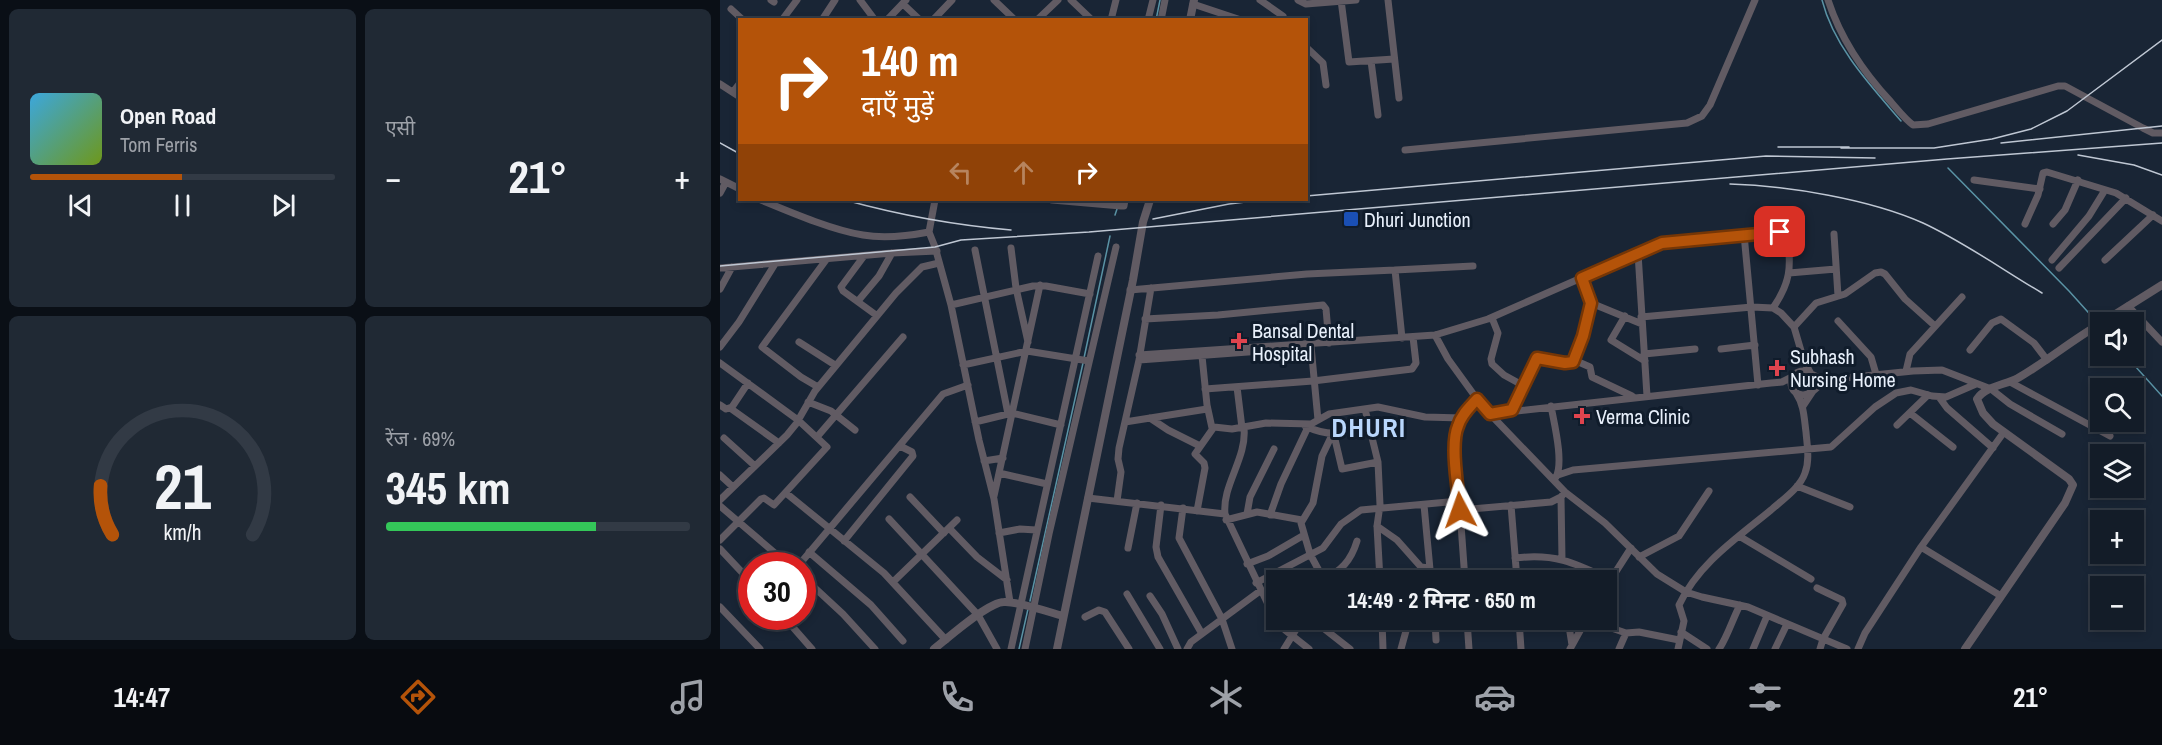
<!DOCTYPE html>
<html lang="hi">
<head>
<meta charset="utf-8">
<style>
	:root { --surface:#131c28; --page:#202934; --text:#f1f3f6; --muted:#9da1a8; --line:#323a45; --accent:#b45309 }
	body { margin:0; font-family:"Archivo Narrow","Noto Sans Devanagari",sans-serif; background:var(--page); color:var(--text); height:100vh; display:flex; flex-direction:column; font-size:22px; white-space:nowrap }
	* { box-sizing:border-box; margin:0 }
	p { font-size:20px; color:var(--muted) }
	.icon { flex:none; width:33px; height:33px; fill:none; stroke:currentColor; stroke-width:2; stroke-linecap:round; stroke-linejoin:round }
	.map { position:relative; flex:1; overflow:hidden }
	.side { display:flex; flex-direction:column; gap:9px; padding:9px; background:#0a0f16; width:720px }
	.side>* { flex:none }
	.banner { position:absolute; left:18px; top:18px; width:570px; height:183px; border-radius:0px; box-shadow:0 3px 9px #0003,0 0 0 2px var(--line); background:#b45309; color:#fff; overflow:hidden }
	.tools { position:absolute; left:1370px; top:312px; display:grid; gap:12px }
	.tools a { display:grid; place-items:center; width:54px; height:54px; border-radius:0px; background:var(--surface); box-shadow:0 3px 9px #0003,0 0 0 2px var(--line); font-size:30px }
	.speed { position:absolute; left:18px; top:552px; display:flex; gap:12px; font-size:30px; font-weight:700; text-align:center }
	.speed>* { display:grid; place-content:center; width:78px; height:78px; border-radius:50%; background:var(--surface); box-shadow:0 3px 9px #0003,0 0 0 2px var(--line); line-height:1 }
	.speed .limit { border:9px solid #d22; background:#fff; color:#111 }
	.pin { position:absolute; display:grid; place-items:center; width:51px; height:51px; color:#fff; margin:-26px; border-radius:12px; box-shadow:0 3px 9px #0006 }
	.me { position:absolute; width:66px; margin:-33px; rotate:356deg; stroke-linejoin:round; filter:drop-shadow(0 0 4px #0008) }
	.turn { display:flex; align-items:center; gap:21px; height:126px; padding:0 24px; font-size:27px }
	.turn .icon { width:78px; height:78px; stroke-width:2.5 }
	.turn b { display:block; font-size:42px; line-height:51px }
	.lanes { display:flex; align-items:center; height:57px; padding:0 24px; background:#0003; justify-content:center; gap:30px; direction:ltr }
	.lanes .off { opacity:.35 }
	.big { font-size:45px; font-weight:700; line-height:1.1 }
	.side .widget { flex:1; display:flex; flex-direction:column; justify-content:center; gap:9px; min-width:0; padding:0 21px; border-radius:9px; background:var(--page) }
	.side .dial { align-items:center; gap:0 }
	.dial svg { height:156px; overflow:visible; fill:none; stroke:var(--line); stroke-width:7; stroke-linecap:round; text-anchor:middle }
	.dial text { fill:var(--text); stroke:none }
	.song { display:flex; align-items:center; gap:18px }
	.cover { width:72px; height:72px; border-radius:9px; background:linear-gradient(135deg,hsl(200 70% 55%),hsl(80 70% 35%)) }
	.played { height:6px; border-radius:3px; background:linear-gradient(90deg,var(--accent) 50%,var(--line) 50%) }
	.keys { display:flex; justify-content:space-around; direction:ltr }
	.heat { display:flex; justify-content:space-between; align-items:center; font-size:33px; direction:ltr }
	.charge { height:9px; border-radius:4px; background:linear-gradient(90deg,#34c759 69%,var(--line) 0) }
	.side .tiles { flex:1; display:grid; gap:9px; grid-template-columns:repeat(2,1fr) }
	.trip { position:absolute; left:546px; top:570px; width:351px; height:60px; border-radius:0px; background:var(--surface); box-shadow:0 3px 9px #0003,0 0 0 2px var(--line); font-weight:700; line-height:60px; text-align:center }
	.menu { display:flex; height:96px; justify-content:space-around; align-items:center; background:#080b10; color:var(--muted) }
	.menu .icon { width:42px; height:42px }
	.menu .active { color:var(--accent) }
	.menu b { font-size:27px; color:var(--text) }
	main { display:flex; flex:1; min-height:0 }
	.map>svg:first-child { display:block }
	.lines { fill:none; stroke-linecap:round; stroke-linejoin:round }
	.stream { stroke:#5a93a5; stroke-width:1.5 }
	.minor { stroke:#615b63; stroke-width:7 }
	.tertiary { stroke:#615b63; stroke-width:8 }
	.rail { stroke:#bfc7d3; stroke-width:1.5 }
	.route-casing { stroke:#753606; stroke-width:15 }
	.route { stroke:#b45309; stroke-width:10 }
	.transit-dot { fill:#1a4fb4; stroke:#101c2b; stroke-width:2 }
	.health-dot { fill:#e0444e; stroke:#101c2b; stroke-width:2 }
	.labels { text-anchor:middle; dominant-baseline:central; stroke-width:6; stroke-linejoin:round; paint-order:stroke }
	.poi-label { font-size:20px; fill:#e8f0fb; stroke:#101c2b; text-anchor:start }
	.district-label { font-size:26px; font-weight:bold; letter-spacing:1.5px; fill:#b9d7fc; stroke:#101c2b }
</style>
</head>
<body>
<main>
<section class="side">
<div class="tiles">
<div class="widget">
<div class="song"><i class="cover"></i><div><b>Open Road</b><p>Tom Ferris</p></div></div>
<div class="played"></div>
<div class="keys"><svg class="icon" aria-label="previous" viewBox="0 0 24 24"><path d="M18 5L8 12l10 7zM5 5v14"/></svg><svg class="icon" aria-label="pause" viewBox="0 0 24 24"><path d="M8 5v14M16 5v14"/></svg><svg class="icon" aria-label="next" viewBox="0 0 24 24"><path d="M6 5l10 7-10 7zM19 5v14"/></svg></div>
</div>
<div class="widget"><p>एसी</p>
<div class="heat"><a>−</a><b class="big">21°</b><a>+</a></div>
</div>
<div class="widget dial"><svg viewBox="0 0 100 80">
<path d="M14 69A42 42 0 1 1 86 69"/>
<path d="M14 69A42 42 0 0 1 8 44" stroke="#b45309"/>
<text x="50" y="56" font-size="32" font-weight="700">21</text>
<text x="50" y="72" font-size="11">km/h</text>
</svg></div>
<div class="widget"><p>रेंज · 69%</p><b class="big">345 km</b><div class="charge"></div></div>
</div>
</section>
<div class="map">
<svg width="1442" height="649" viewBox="0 0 1442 649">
	<rect width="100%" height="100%" fill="#192535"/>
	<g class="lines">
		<path class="stream" d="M1102 0C1114 47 1150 85 1181 121
			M436 20 440 0
			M1228 168 1349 291 1376 321
			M395 215 397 209
			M1406 356 1442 396
			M364 358 390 236
			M310 601 363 363
			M299 649 308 609"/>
		<path class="minor" d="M51 0 54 2
			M140 0 155 20
			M274 0 295 20
			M351 0 372 20
			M540 0 563 16
			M578 0 586 4 636 0
			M621 0 629 62 674 59
			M668 0 679 98
			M1108 0C1121 40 1143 72 1171 102 1178 110 1185 119 1193 125L1208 124 1338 86H1345L1423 128 1433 133H1442
			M183 4 200 20
			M473 4 521 20
			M11 9 23 20
			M62 20 77 0
			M102 20 115 0
			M167 20 186 0
			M213 20 232 0
			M317 20 338 0
			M391 20 396 0
			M428 20 433 0
			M441 20 445 0
			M586 47 603 63 606 85
			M651 61 658 115
			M0 84 20 97
			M13 92 20 83
			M685 150 967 123 982 116 990 105 1035 0
			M0 179 20 189
			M1254 180 1320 189
			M0 193 6 182
			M41 200C70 212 112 230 143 235 165 239 188 236 209 232
			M215 200 209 232 215 247 231 305 259 440 274 499 290 602
			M332 200 401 206H404L405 200
			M1305 224 1318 195 1323 173 1327 172 1396 193 1442 221
			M1333 224 1345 210 1358 180
			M1024 234 1038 385
			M1114 234 1118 296
			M291 248 296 288 308 342
			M255 250 288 414
			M918 253 927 396
			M144 256 121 287 123 291 156 315
			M1332 260 1369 216 1385 190
			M1385 260 1433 215
			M0 268 172 253 217 251
			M1339 268 1406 198
			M675 270 753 266
			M1069 273 1116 269
			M0 289 12 267
			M410 290 587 274 675 270 682 338
			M138 301 159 276 172 253
			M871 303 922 324
			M231 305 313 286H326L370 294
			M1408 306 1442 342
			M905 316 891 340 925 361
			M921 317 1032 307 1053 308 1061 313 1074 327 1084 361 1091 374 1106 381
			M772 318 778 333 771 359 772 364 784 375 804 386
			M425 319 498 315 603 305 606 309 609 343
			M1118 321 1151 357 1156 374
			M1074 327 1096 303 1125 294 1155 273 1161 272 1165 274 1185 299 1215 326
			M715 335 728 359 757 399 770 414 845 492 885 523 937 574 966 592 982 597 1028 607 1127 649
			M79 342 115 365
			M591 346 598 420
			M0 347 19 322 55 264
			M1001 349 1035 345
			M1250 350 1272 323 1281 319 1314 343 1327 360
			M924 354 975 349
			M419 355 715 335 768 319 934 246 973 239 1060 232 1065 234 1067 237C1072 267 1070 283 1053 308
			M482 356 487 405 492 428
			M419 360 581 348
			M854 360 870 367 872 377 912 396
			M0 363 78 420 107 447 54 505 44 498 41 499 0 540
			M243 365 307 351 369 361
			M1071 383a12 12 0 1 1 24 0a12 12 0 1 1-24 0Z
			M1186 371 1190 354 1242 297
			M1290 382 1390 436
			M98 387 81 377 42 347 106 260
			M517 387 522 428
			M485 389 593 381 692 369 696 363 693 337
			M1219 397 1227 408 1273 448
			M88 402 111 411 135 430
			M0 405 6 409 12 407 28 383
			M831 406C834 423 844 462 836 477
			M1083 406 1093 391 1100 385 1115 379 1193 371 1222 370 1271 389 1290 404 1342 434
			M10 408 59 443
			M645 409 658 462 660 505 657 526 660 580
			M791 410 817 358 851 363 854 360 863 336 871 303 862 277
			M1190 413 1233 447
			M770 414 1051 383 1062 382 1074 376
			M430 418 448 430 480 446
			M255 422 292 413 341 425
			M405 422 487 409
			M1177 425 1208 395
			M585 426C611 438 623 433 649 427
			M524 428C527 458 502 485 505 514L555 619 565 630 589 649
			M614 435 622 469 658 462
			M97 437 183 337
			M4 438 35 466
			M264 461 283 458
			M279 473 327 484
			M0 475 13 487
			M838 475 853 470 1111 447 1155 407 1176 393 1191 390 1212 396 1226 397 1256 384
			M1077 486 1130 507
			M66 493 164 573 226 640
			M274 496 320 285
			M190 497 224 533
			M841 497 842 559
			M368 498 505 514
			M0 500 67 435 76 424 95 391 176 293 202 267 219 263
			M397 501 401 472 398 459 399 448 419 360 431 288
			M441 505 436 547 438 557 482 634
			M704 505 711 580
			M791 505 797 580
			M0 506 70 566
			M463 508 459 538 502 619 512 649
			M740 510 831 502 841 497 845 492
			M477 511 485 468 484 463 475 454 494 427 512 429 546 423 591 424 609 414 658 407 705 417 742 418
			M527 514 530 497 554 449
			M550 515 561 484 588 427
			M169 519 258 615 277 649
			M506 520 537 512 582 520
			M657 526 677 540 701 567 709 568
			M229 528 257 557 287 580
			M279 533 300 529 316 530
			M1019 536 1091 579
			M124 541 193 456 192 452 180 446
			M1201 547 1281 596
			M408 548 417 503
			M0 549 32 583
			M89 552 151 605 183 641
			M919 557 959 536 989 491
			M795 558C836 553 855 563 891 580
			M527 564 548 556 584 535
			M78 566 223 394 248 385
			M82 576 123 614 155 649
			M603 580C621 571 631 561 637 541
			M604 580 590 554 581 523 593 503 602 456 612 435
			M700 580 703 568
			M745 580 735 441C737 423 746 413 757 399
			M846 580V578
			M173 582 237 520
			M536 583 603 548 621 524 641 510 739 501
			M886 587 911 548
			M1097 588 1122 600 1123 604 1103 639 1100 649
			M407 594 440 649
			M430 596 442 614 458 649
			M0 607 40 649
			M63 616 92 649
			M365 617 379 610 385 612 409 649
			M593 620 630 649
			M662 620 663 649
			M715 620 716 640
			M747 620 749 649
			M799 620 801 649
			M848 620 852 645
			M868 620 906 633 919 632 959 640
			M961 632 987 649
			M291 649 378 256
			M305 649 329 534 396 247
			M467 649 471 642 540 591
			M564 649 577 628 589 620
			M681 649 689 620
			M850 649 866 620
			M899 649 906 633
			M958 649 964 621 959 605C978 564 1017 538 1051 510 1062 500 1080 488 1085 473 1090 460 1087 445 1086 432 1084 417 1084 405 1076 393
			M999 649C1007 638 1013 618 1020 605
			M1033 649 1047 616
			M1055 649 1067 624
			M1138 649 1145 633 1201 547 1284 432"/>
		<path class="tertiary" d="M470 20 474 0
			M1383 322 1442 285
			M214 649C228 638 268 602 284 602 296 601 329 612 343 616
			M337 649 413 280 423 222 430 200
			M1245 649 1345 503 1353 485 1349 479 1273 424 1263 413 1257 399C1266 386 1285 385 1298 378 1326 362 1352 340 1380 324"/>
		<path class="rail" d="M0 143 20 154
			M1281 143 1442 126
			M1058 147H1129
			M1121 148H1214L1272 139 1311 129 1347 111 1442 40
			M1358 155 1414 165 1442 175
			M1010 184C1069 186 1149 199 1203 223 1244 242 1283 270 1322 293
			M586 196 1046 156 1155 158
			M125 200C179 215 234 225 291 230
			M433 219 509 204 542 200
			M0 266 215 247 241 240 369 232 1227 159 1442 143"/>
	</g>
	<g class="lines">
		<defs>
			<path id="route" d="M740 510C738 489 730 444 738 426 741 415 750 407 757 399L770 414 792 410 817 358 845 363 853 362 863 336 871 303 862 278 942 243 1060 232"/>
		</defs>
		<use href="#route" class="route-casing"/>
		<use href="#route" class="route"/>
	</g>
	<rect class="transit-dot" x="623" y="211" width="16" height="16" rx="3"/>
	<g class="health-dot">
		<path d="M516 332h6v6h6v6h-6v6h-6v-6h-6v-6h6z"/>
		<path d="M1054 359h6v6h6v6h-6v6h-6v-6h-6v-6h6z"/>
		<path d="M859 407h6v6h6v6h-6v6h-6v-6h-6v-6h6z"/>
	</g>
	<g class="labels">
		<g class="poi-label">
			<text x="644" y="219">Dhuri Junction</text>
			<text x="532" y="330">Bansal Dental<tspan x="532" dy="23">Hospital</tspan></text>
			<text x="1070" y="356">Subhash<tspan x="1070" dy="23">Nursing Home</tspan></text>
			<text x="876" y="416">Verma Clinic</text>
		</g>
		<g class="district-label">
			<text x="649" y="427">DHURI</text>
		</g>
	</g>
</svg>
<div class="tools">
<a><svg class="icon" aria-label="sound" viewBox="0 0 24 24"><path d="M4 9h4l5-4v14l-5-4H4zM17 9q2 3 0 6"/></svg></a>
<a><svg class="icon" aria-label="search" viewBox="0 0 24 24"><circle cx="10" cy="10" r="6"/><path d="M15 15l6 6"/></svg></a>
<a><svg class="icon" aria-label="layers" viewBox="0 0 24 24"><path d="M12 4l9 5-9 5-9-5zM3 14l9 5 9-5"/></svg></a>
<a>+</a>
<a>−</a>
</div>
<div class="speed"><div class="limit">30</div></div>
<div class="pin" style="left:1060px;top:232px;background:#d93025"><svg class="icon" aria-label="arrive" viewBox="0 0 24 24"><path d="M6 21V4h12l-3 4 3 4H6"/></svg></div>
<svg class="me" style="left:740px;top:510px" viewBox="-20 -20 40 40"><path d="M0-17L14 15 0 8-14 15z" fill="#b45309" stroke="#fff" stroke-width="4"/></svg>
<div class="trip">14:49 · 2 मिनट · 650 m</div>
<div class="banner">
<div class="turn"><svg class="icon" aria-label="right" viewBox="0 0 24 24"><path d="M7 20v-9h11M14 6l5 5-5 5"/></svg><div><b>140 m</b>दाएँ मुड़ें</div></div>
<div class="lanes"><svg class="icon off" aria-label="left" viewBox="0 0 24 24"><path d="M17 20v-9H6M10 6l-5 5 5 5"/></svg><svg class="icon off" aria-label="ahead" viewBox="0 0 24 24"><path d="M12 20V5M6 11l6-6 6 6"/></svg><svg class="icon" aria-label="right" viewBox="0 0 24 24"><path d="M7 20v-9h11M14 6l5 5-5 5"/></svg></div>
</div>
</div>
</main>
<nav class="menu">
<b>14:47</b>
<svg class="icon active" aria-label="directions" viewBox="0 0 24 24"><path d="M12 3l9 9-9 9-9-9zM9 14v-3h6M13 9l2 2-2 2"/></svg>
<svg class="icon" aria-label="music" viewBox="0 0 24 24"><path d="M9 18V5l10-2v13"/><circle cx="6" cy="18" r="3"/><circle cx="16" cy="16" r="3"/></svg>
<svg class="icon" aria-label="phone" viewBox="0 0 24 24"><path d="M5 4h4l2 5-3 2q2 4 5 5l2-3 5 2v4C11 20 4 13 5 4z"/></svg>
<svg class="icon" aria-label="climate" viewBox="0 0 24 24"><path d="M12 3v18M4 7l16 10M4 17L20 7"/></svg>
<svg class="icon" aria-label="car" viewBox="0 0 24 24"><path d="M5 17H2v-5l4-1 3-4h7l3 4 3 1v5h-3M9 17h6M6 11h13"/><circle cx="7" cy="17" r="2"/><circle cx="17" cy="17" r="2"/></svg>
<svg class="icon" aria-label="filters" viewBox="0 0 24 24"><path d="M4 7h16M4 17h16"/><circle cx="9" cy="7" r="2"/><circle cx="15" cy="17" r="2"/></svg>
<b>21°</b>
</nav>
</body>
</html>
